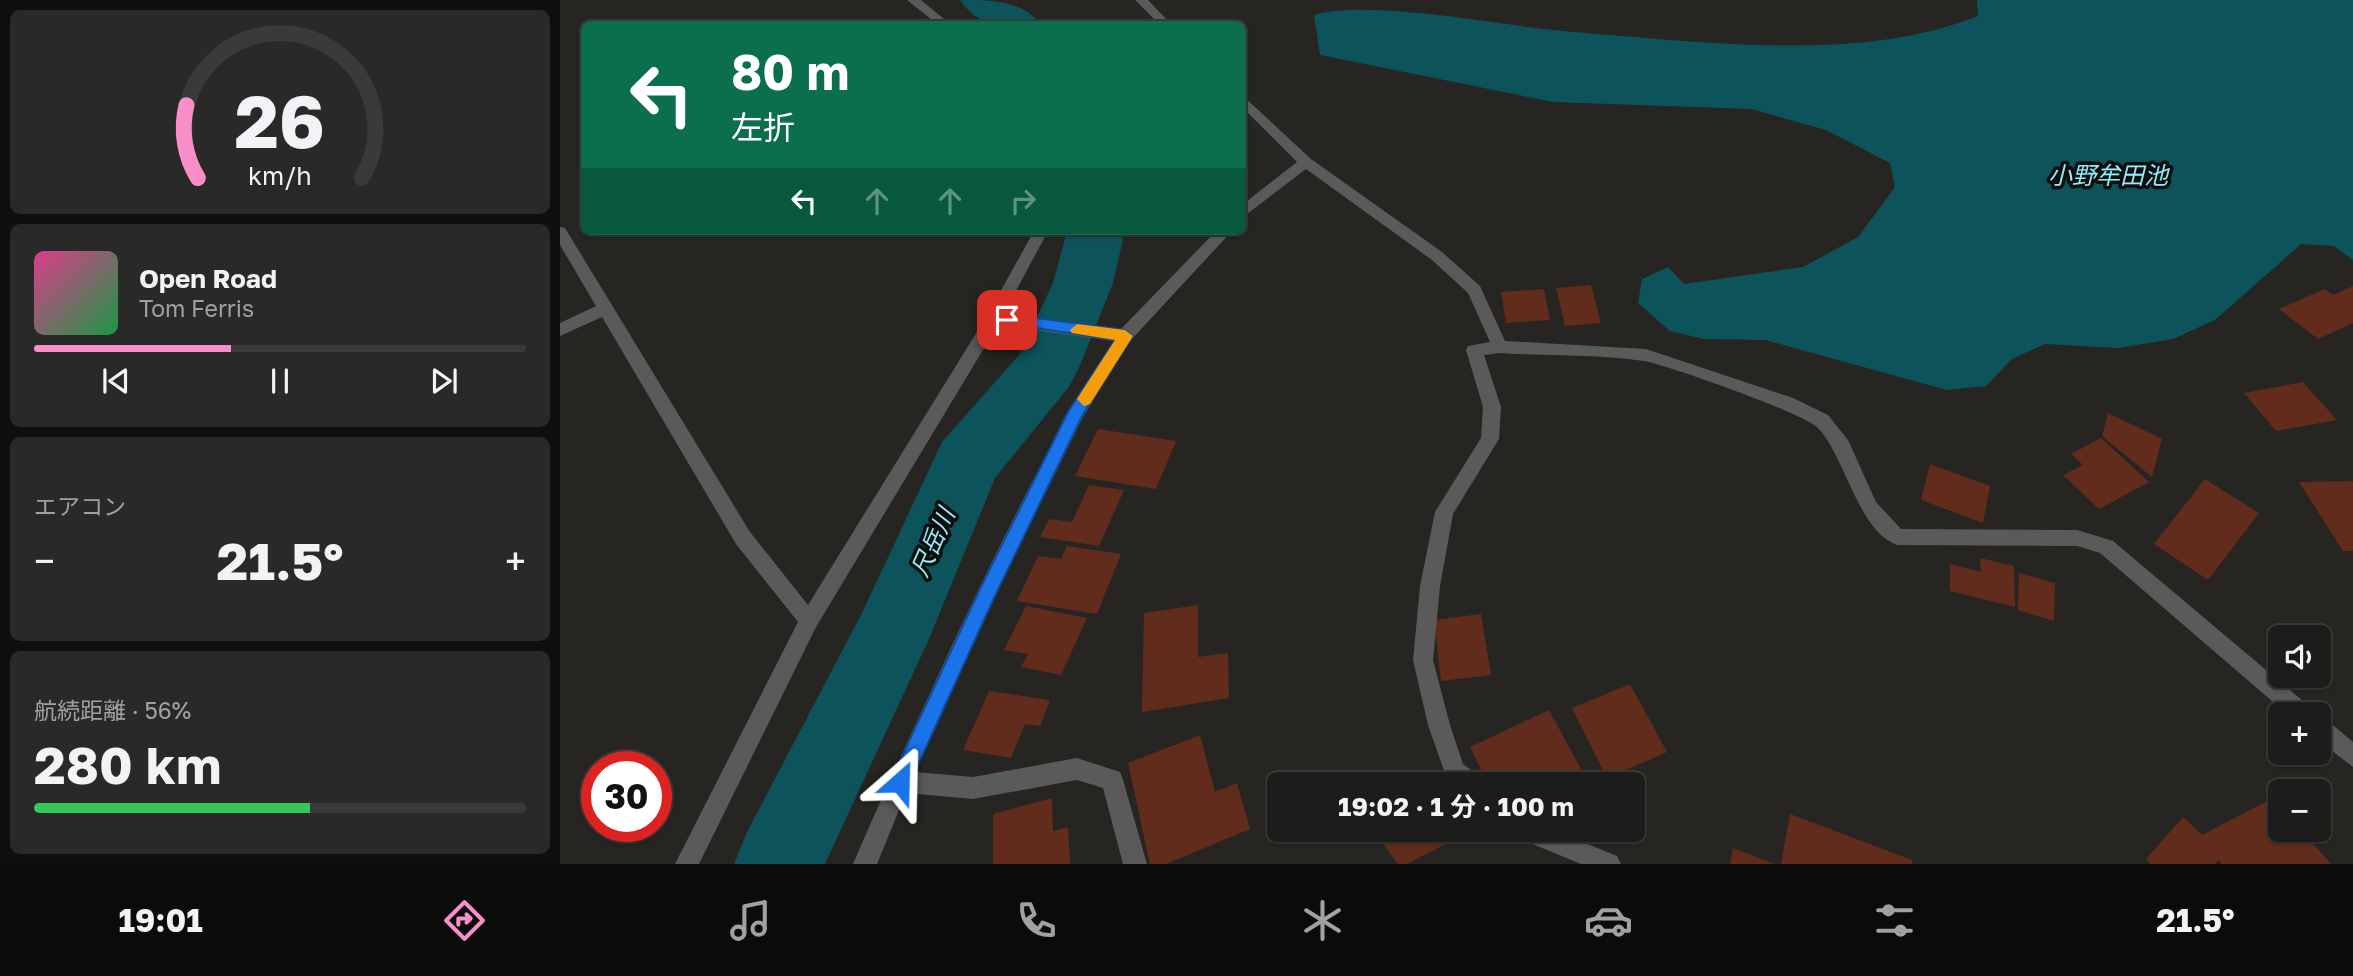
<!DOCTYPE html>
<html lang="ja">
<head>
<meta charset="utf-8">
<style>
	:root { --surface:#1c1c1a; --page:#292927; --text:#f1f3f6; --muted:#a0a1a2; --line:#3a3a39; --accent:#f98fc8 }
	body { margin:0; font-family:"Golos Text","Noto Sans JP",sans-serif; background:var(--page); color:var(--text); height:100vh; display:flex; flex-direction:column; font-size:26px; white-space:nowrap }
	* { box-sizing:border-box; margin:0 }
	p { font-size:23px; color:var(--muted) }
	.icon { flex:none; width:38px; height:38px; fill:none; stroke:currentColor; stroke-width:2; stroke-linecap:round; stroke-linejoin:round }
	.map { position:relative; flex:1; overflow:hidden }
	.side { display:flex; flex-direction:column; gap:10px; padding:10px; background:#0f0f0e; width:560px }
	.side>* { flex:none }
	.hud { position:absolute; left:21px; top:21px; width:665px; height:214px; border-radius:10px; box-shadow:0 2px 5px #0004,0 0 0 2px var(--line); background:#0b6e4f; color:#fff; overflow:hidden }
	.fabs { position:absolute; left:1708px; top:625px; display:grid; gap:14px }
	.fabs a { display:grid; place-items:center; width:63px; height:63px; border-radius:10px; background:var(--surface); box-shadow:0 2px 5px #0004,0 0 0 2px var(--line); font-size:35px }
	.speed { position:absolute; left:21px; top:751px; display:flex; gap:14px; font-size:35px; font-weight:700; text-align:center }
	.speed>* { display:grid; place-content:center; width:91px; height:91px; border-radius:50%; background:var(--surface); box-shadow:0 2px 5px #0004,0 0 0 2px var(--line); line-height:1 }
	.speed .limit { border:10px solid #d22; background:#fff; color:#111 }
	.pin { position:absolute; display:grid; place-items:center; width:60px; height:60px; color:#fff; margin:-30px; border-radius:14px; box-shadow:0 4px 10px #0006 }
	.me { position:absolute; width:77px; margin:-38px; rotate:25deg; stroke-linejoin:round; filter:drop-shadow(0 0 5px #0008) }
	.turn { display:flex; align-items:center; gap:24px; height:147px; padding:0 35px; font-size:32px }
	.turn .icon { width:91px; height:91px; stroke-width:2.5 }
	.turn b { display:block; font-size:49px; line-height:60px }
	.lanes { display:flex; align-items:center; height:66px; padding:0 35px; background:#0003; justify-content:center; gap:35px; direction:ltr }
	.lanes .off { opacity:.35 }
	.big { font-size:52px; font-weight:700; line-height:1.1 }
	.side .tile { flex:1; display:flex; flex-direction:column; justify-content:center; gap:10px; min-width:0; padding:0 24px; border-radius:10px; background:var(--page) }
	.side .dial { align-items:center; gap:0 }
	.dial svg { height:182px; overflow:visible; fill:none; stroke:var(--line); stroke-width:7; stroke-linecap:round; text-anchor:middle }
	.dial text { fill:var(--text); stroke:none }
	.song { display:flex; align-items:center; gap:21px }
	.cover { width:84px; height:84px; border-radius:10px; background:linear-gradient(135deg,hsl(330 70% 55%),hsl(140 70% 35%)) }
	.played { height:7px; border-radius:4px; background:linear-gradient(90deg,var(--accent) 40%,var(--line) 40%) }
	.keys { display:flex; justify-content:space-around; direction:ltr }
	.heat { display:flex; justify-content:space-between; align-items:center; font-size:38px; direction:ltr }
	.charge { height:10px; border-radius:5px; background:linear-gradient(90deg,#34c759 56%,var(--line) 0) }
	.trip { position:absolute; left:707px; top:772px; width:378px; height:70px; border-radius:10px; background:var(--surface); box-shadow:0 2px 5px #0004,0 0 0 2px var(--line); font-weight:700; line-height:70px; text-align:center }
	.dock { display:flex; height:112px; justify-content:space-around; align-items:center; background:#0b0b0a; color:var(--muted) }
	.dock .icon { width:49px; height:49px }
	.dock .current { color:var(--accent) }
	.dock b { font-size:32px; color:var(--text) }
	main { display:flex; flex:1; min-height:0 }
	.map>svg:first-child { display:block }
	.water { fill:#0c535b }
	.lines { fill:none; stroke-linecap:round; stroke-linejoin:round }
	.river { fill:#0c535b; fill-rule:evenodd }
	.building { fill:#612c1b }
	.minor { fill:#5b5959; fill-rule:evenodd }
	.route { fill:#1a73e8; stroke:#114b97; stroke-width:2 }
	.slow { fill:#f59e0b }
	.labels { text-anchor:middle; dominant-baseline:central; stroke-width:7; stroke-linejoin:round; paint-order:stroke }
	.water-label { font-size:24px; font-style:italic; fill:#91edfb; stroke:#0f0e0d }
</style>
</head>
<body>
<main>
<section class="side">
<div class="tile dial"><svg viewBox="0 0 100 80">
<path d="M14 69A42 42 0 1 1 86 69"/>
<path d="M14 69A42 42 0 0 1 9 37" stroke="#f98fc8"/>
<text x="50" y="56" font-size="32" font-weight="700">26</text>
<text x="50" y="72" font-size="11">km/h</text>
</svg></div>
<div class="tile">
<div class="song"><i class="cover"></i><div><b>Open Road</b><p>Tom Ferris</p></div></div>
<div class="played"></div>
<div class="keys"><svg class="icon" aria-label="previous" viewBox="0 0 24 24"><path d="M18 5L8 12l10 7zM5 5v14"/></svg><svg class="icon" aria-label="pause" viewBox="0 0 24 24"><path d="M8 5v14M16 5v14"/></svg><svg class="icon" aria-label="next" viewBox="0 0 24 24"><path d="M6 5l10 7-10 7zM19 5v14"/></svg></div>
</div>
<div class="tile"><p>エアコン</p>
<div class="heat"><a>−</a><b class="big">21.5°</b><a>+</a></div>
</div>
<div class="tile"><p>航続距離 · 56%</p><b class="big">280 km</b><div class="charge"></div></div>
</section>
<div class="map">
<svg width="1793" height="864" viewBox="0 0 1793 864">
	<rect width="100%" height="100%" fill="#262522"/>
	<path class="water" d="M1417 0H1793V260L1774 246 1741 244 1655 320 1613 339 1558 348 1485 344 1452 359 1426 386 1387 390 1205 340 1144 339 1110 331 1078 303 1082 279 1108 267 1124 284 1243 267 1298 237 1335 187 1330 163 1266 130 1191 109 993 102 760 55 754 15C796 0 924 21 975 28 1015 33 1056 35 1097 39 1199 47 1320 55 1418 16Z"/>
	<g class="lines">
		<path class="river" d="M400 0C432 0 461 0 481 24 449 27 419 29 400 0Z
			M507 231H565L553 283 518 370 508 388 435 478 369 639 265 864H174L187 832 302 613 382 442 459 355 493 283Z"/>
	</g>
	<path class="building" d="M1031 285 1041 323 1005 326 996 288Z
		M1793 286V323L1758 339 1719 309 1764 289 1773 295Z
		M984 289 990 320 946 323 941 292Z
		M1743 382 1777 420 1716 431 1684 393Z
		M1548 413 1602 439 1592 477 1542 436Z
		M538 429 616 441 596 489 515 476Z
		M1541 438 1589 482 1539 509 1503 475 1523 465 1511 454Z
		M1370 464 1430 486 1423 523 1361 500Z
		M1645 479 1699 513 1648 580 1594 544Z
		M1793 481V551H1783L1739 482Z
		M529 485 564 490 539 546 480 537 489 519 512 522Z
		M507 546 561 554 537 614 457 601 478 556 501 559Z
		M1420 558 1454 566 1455 607 1390 591V564L1421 572Z
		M1459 573 1495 583 1494 621 1458 610Z
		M638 605V657L668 653 669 698 582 712 584 613Z
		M466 606 527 618 501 675 461 667 468 654 444 650Z
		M921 614 931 675 881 681 874 620Z
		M1070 684 1107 752 1047 778 1012 708Z
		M429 691 490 700 480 726 465 724 451 758 403 750Z
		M989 710 1029 784H928L910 747Z
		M640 735 655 792 677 783 690 829 606 864H590L568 763Z
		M861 772 867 784H835Z
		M492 798 493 831 508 827 510 864H433V814Z
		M1713 798 1720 806V830H1741L1771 864H1662L1659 860 1655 864H1591L1586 859 1623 817 1642 835Z
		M1230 814 1352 860V864H1221Z
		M813 830H887L892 841 847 864H838Z
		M1173 848 1214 864H1170Z"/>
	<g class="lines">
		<path class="minor" d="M347 0H361L390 24H377Z
			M575 0H588L611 24H599Z
			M682 95 751 159 882 252 920 286 945 341 1086 349 1233 398 1268 415 1288 440 1316 502 1341 529 1517 530 1553 541 1750 707 1754 714H1727L1540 553 1517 546 1337 545C1298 531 1286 458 1258 428 1246 414 1107 365 1084 361 1039 354 986 356 940 353L924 355 941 407 939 439 893 514 880 586 873 660 890 725 903 764 919 776 922 784H894L887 779 868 725 853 660 860 586 875 512 921 438 923 407 906 350 908 346 930 342 908 293 872 260 746 169 682 218V205L737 162 682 107Z
			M0 227 5 228 190 532 248 605 428 314 474 231H488L444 313 561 329 656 231H672L571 340 523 417 433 600 355 772 413 777 517 758 560 772 563 780 587 864H563L543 788 517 780 413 799 346 793 317 864H293C325 789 360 715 394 641 443 538 492 436 554 341L438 325 256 627 139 864H115L238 622 176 544 42 317 0 336V323L36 306 0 245Z
			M1759 717 1767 720 1793 742V767L1759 741Z
			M955 830H993L1057 856 1061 864H1021L958 838Z"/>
	</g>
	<path class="route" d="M447 314 565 330 573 336 522 416 433 600 347 789 340 792 333 789 330 782 420 589 508 412 555 340 442 323 439 320Z"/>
	<path class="slow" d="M517 324 565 330 573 336 530 404 524 406 517 399 555 340 512 333 510 330Z"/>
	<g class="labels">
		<g class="water-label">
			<text x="1548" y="174">小野牟田池</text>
			<text transform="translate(372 542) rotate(-66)">尺岳川</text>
		</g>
	</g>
</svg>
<div class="fabs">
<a><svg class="icon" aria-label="sound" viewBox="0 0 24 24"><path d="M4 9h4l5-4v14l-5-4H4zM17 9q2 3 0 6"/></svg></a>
<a>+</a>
<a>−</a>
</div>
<div class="speed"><div class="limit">30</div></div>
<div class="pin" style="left:447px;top:320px;background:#d93025"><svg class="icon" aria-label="arrive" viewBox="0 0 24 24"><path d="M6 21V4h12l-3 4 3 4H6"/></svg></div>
<svg class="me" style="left:340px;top:782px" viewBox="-20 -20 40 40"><path d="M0-17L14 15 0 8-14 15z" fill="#1a73e8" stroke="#fff" stroke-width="4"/></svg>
<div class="trip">19:02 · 1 分 · 100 m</div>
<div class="hud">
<div class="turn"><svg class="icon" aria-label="left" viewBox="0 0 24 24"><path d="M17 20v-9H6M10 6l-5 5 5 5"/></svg><div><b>80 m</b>左折</div></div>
<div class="lanes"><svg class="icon" aria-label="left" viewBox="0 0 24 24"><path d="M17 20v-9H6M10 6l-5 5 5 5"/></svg><svg class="icon off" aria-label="ahead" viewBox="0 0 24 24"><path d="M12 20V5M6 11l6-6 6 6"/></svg><svg class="icon off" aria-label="ahead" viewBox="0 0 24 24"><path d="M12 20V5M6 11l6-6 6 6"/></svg><svg class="icon off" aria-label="right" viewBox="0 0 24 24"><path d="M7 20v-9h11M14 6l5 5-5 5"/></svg></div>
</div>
</div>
</main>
<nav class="dock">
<b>19:01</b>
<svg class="icon current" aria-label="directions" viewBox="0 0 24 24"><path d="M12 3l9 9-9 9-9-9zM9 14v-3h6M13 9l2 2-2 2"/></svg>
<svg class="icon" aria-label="music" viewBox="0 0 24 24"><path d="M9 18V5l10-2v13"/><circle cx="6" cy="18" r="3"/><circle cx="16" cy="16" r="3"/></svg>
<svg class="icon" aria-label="phone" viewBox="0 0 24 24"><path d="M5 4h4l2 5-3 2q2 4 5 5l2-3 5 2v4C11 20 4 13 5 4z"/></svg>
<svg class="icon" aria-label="climate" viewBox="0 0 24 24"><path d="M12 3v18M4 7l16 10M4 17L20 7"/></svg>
<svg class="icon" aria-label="car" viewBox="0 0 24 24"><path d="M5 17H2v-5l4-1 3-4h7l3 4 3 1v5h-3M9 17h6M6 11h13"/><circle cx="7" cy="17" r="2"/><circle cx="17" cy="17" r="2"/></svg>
<svg class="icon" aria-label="filters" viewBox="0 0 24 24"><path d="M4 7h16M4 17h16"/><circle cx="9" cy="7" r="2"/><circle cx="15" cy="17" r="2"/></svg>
<b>21.5°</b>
</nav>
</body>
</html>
